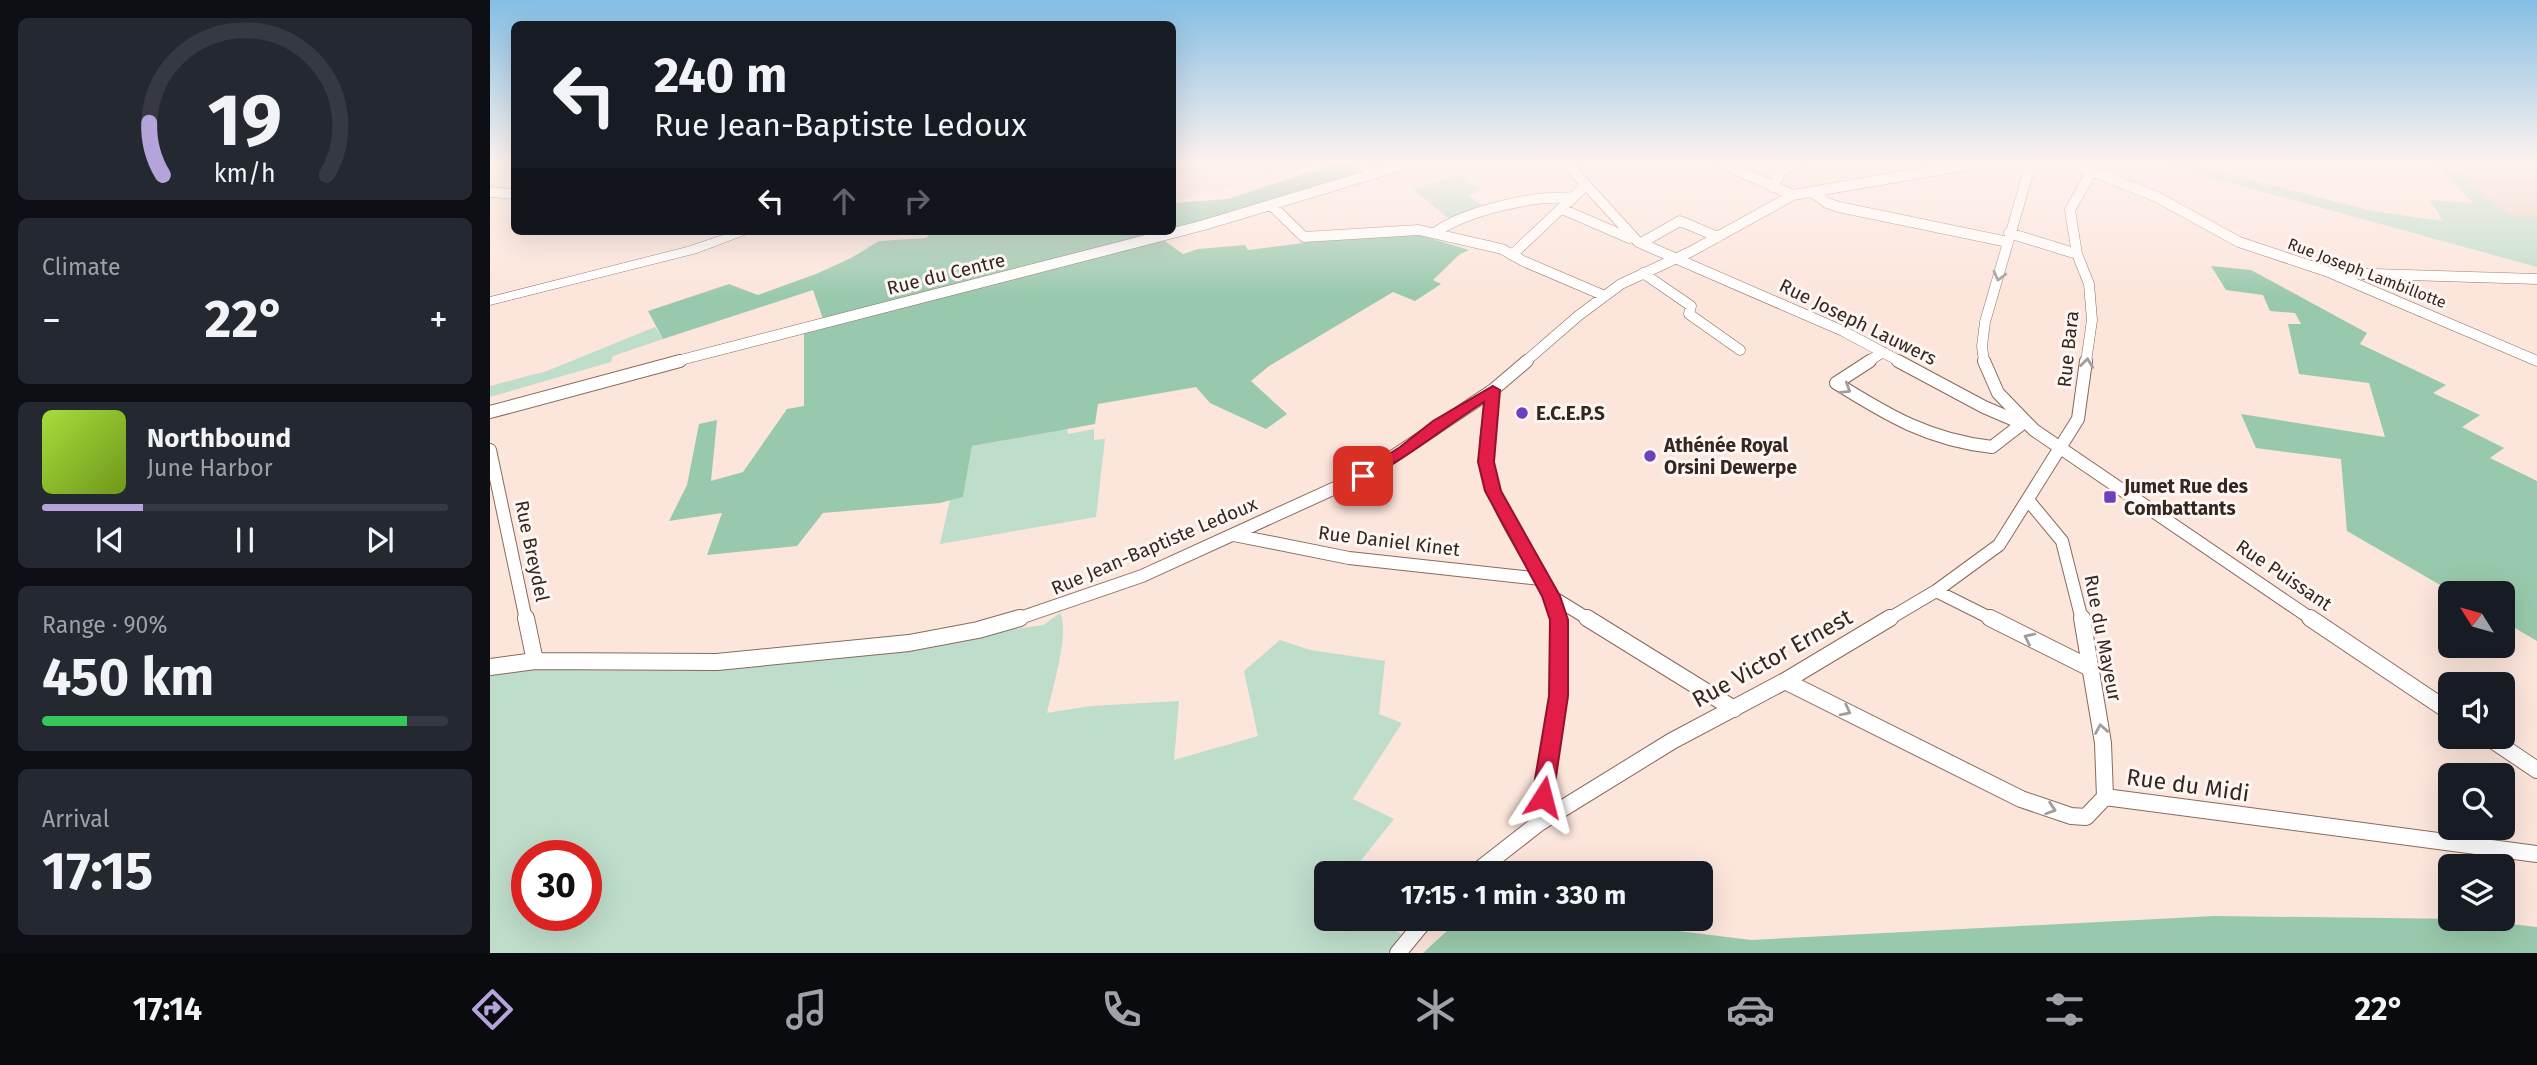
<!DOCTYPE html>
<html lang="en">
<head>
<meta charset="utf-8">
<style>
	:root { --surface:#171b24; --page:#242831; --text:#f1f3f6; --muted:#9ea1a6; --line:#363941; --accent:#b5a3db }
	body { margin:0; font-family:"Fira Sans",sans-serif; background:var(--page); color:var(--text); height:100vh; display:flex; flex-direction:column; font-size:26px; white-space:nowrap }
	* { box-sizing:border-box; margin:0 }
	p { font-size:23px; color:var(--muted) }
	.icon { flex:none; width:38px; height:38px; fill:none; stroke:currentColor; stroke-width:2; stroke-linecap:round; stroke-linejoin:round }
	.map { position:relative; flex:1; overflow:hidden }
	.side { display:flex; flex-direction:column; gap:18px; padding:18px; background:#0d0f14; width:490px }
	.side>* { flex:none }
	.banner { position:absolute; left:21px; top:21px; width:665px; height:214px; border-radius:10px; box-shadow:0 7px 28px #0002; background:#171b24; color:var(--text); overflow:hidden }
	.needle { width:46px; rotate:307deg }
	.tools { position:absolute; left:1948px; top:581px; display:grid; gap:14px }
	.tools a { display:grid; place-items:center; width:77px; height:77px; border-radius:10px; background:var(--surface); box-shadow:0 7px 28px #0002; font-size:35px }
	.speed { position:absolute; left:21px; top:840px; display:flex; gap:14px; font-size:35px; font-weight:700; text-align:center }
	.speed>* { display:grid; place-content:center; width:91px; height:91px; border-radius:50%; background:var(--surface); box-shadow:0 7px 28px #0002; line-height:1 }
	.speed .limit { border:10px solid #d22; background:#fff; color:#111 }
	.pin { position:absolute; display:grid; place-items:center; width:60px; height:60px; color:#fff; margin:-30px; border-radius:14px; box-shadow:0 4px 10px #0006 }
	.me { position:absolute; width:77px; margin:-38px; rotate:9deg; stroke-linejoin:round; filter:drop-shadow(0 0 5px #0008) }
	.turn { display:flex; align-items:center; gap:24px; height:147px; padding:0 28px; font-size:32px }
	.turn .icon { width:91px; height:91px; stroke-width:2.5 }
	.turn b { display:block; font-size:49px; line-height:60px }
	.lanes { display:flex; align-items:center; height:66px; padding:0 28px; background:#0003; justify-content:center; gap:35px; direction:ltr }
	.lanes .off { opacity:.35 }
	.big { font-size:52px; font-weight:700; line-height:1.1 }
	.side .widget { flex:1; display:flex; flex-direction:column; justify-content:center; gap:10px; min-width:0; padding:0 24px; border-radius:10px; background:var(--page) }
	.side .dial { align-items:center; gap:0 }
	.dial svg { height:182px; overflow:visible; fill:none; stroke:var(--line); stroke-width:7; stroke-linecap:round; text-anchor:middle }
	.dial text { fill:var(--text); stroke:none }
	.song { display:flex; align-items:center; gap:21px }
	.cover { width:84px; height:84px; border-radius:10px; background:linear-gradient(135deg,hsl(80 70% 55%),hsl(80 70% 35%)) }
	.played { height:7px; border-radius:4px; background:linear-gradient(90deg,var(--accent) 25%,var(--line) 25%) }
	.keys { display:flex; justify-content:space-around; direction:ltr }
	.heat { display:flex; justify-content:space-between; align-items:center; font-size:38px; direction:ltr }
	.charge { height:10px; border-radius:5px; background:linear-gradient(90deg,#34c759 90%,var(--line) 0) }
	.trip { position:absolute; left:824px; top:861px; width:399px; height:70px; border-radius:10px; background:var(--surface); box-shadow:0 7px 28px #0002; font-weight:700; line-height:70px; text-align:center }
	.menu { display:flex; height:112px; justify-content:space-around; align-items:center; background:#090b0e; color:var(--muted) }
	.menu .icon { width:49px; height:49px }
	.menu .current { color:var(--accent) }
	.menu b { font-size:32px; color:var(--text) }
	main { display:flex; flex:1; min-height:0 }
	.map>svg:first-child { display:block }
	.commercial { fill:#f4d9d7 }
	.industrial { fill:#ebd4c9 }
	.green { fill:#beddca; fill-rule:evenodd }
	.forest { fill:#99c9ac }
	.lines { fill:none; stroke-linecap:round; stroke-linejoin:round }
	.street-far2-casing { stroke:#8b6a5b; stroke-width:11 }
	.street-far1-casing { stroke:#8b6a5b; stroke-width:14 }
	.street-casing { stroke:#8b6a5b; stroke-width:18 }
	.secondary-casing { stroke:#8b6a5b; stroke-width:1 }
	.street-far2 { stroke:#fff; stroke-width:10 }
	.street-far1 { stroke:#fff; stroke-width:12 }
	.street { stroke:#fff; stroke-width:16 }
	.secondary { fill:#fff; fill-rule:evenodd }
	.oneway { stroke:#a49d9b }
	.route { fill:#e11d48; stroke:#92132f; stroke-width:2 }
	.poi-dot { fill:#6c41b9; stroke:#fef6f2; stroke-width:2.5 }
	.labels { text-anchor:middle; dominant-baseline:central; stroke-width:6; stroke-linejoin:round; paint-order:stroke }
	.far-street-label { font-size:16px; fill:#342620; stroke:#fef6f2 }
	.street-label { font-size:19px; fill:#342620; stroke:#fef6f2 }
	.poi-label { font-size:19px; font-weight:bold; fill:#342620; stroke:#fef6f2; text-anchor:start }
	.near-street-label { font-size:23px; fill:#342620; stroke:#fef6f2 }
</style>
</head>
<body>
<main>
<section class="side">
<div class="widget dial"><svg viewBox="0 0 100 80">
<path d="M14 69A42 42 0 1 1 86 69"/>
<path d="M14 69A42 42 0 0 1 8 46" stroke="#b5a3db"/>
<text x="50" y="56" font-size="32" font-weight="700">19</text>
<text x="50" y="72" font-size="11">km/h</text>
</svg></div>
<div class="widget"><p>Climate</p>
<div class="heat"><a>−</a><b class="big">22°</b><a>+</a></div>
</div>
<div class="widget">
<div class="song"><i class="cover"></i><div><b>Northbound</b><p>June Harbor</p></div></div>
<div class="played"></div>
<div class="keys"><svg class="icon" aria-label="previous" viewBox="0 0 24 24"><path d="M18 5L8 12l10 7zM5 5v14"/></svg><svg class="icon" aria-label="pause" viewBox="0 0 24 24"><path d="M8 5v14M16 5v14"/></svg><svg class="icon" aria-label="next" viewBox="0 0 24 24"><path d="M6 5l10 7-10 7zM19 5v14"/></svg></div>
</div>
<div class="widget"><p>Range · 90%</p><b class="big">450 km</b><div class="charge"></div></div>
<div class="widget"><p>Arrival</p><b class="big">17:15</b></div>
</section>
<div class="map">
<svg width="2047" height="953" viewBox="0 0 2047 953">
	<rect width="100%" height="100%" fill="#fce5db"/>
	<path class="commercial" d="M683 163H836L683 201Z"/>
	<path class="industrial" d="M1961 163 2047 165V216L2019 215 1977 183 1982 182Z"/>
	<path class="green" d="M1668 163H1695L1882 211 1953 221 1940 200 1983 203 1945 163H1962L1983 183H1979L2019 215 2047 216V267Z
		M970 176 991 189 978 195 996 209 960 220 923 189Z
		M165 327 173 339 123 356 121 362 0 397V386L57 371Z
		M577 428 578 434 604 429V440L615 439 606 517 450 544 460 500 473 497 482 446Z
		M570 613C580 631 562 691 557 713L601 706 689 701 684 760 768 736 754 671 790 640 820 650 895 661 889 714 912 723 863 799 904 819 861 873H836V919H895L918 941 908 953H0V668L227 662 419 643 553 625ZM37 856H96V915H37Z"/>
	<path class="forest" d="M847 163H862L879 175 669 237 693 254 708 249 755 245 758 250 913 230 979 250 970 254 943 280 951 284 925 301 903 292 779 366 761 381 797 414 776 429 720 403 706 387 608 404 605 424 482 446 473 497 450 503 333 513 307 546 217 555 232 513 179 521 197 485 209 424 227 420 221 481 253 472 297 409 314 406V328L334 322 323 290 173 339 158 311 239 284 268 295 326 274 361 258 389 241 436 238 443 231H682L683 203 738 199Z
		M1721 266 1761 270 1877 333 1870 344 1956 385 1943 393 1990 415 1972 427 2014 448 2000 458 2047 481V641L2013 621 2012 593H1964L1857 531 1851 459 1766 448 1751 414 1895 437 1879 383 1809 374 1798 324H1811L1805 313 1780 311 1773 295 1736 290Z
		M1724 916 1976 919 2047 927V953H933L970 919H1092L1261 940Z"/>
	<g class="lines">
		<defs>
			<path id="street-far2" d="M870 163 882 174
				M1076 163 1148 242 1353 331 1411 362
				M1231 163 1303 195
				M1581 163 1667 197 1749 242 1836 271 2047 361
				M1283 187 1292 170 1306 163
				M0 192 24 194
				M1322 192 1337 203 1349 207 1518 242
				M781 205 814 237 929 230 1012 249 1033 261 1115 296
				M1072 209 1139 238
				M946 232C974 212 1048 193 1082 199
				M1519 233 1587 254
				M1151 243 1190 221 1228 237
				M1023 254 1096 185
				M1153 273 1201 306 1199 314 1250 350
				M1852 273 2047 279
				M183 362 714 225 919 163
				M1035 362 1088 316 1131 284 1200 252 1303 195 1489 163
				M1377 362 1393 352
				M1494 362 1492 346 1495 322 1541 163
				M1596 362 1602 320 1599 284 1587 254 1580 210 1602 171"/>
			<path id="street-far1" d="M1380 361 1346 383C1399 416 1439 440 1502 447L1533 423
				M1408 361 1494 407 1529 422
				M1494 361 1508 393 1544 430 1823 620
				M1003 390C1001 413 993 442 997 465 1005 517 1051 567 1069 620
				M0 412 190 361
				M0 450 36 620
				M1538 500 1572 541 1592 620
				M744 535 859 558 1051 579
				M1446 591 1504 620
				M1061 596 1100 620
				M524 620 652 576 878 473 1003 390 1037 361
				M1397 620 1446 591 1509 545 1588 419 1596 361"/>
			<path id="street" d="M36 618 45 661
				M1097 618 1244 709
				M1500 618 1600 668
				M1592 618 1613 743 1615 797
				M1820 618 1960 712
				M0 667 45 661 227 662 419 643 488 630 530 618
				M1295 681 1531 799 1581 816 1596 817 1615 797
				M1998 737 2047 770
				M1615 797 2047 854
				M1049 823 1068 696V618
				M985 873 1049 823 1182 741 1295 681 1400 618
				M908 953 936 919"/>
			<path id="secondary" d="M245 231H265L207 253 0 305V297L197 247Z"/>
		</defs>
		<use href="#street-far2" class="street-far2-casing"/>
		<use href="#street-far1" class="street-far1-casing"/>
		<use href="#street" class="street-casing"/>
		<use href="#secondary" class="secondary-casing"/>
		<use href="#street-far2" class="street-far2"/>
		<use href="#street-far1" class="street-far1"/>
		<use href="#street" class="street"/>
		<use href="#secondary" class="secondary"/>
	</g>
	<defs><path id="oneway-chevron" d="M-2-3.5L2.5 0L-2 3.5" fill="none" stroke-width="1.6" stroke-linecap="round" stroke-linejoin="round" transform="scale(1.75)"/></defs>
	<g class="oneway">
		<use href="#oneway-chevron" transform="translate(1509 276) rotate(104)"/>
		<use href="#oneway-chevron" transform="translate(1597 363) rotate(-83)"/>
		<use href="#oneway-chevron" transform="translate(1356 389) rotate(32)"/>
		<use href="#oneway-chevron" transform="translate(1539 638) rotate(-154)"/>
		<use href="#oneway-chevron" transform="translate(1356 711) rotate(27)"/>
		<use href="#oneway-chevron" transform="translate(1611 729) rotate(-100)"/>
		<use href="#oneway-chevron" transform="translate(1561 809) rotate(18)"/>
	</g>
	<linearGradient id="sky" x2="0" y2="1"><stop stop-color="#85bee4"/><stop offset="0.55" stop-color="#fef3ef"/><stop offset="1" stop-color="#fef3ef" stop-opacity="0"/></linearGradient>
	<rect width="2047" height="296" fill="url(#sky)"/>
	<path class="route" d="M1003 386 1010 390 1004 462 1011 491 1070 596 1078 620V696L1063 797 1060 804 1053 807 1045 804 1042 797 1059 696 1060 620 1052 596 995 491 988 462 994 402C955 427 919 456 878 479L873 481 865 476 910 447 943 421Z"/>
	<g class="poi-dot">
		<circle cx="1032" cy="413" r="7"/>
		<circle cx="1160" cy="456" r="7"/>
		<rect x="1613" y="490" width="14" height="14" rx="3.5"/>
	</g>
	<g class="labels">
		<g class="far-street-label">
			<text transform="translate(1877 273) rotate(21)">Rue Joseph Lambillotte</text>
		</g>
		<g class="street-label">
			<text transform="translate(456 274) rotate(-14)">Rue du Centre</text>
			<text transform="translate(1368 322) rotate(26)">Rue Joseph Lauwers</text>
			<text transform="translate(1578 349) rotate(-84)">Rue Bara</text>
			<text transform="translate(899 541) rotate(7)">Rue Daniel Kinet</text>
			<text transform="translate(664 546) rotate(-23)">Rue Jean-Baptiste Ledoux</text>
			<text transform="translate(42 551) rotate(78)">Rue Breydel</text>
			<text transform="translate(1794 575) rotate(34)">Rue Puissant</text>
			<text transform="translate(1613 638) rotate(79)">Rue du Mayeur</text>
		</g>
		<g class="poi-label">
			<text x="1046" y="413">E.C.E.P.S</text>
			<text x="1174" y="445">Athénée Royal<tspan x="1174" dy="22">Orsini Dewerpe</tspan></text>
			<text x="1634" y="486">Jumet Rue des<tspan x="1634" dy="22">Combattants</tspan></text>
		</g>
		<g class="near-street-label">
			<text transform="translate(1282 658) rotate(-29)">Rue Victor Ernest</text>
			<text transform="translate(1698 785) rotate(8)">Rue du Midi</text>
		</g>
	</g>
</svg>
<div class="tools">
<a><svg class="needle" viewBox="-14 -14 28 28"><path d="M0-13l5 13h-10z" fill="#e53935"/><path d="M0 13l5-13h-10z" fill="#9ea1a6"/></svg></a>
<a><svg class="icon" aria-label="sound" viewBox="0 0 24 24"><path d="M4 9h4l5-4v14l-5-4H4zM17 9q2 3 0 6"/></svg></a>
<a><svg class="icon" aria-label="search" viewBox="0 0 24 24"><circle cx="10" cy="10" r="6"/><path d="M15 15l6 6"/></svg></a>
<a><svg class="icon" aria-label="layers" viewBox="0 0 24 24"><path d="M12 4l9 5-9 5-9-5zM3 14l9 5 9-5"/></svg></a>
</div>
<div class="speed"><div class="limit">30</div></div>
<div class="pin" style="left:873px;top:476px;background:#d93025"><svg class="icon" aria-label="arrive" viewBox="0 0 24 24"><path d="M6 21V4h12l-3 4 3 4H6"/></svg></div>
<svg class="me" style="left:1053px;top:797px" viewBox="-20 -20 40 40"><path d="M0-17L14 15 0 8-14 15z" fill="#e11d48" stroke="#fff" stroke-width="4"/></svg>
<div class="trip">17:15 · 1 min · 330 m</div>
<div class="banner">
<div class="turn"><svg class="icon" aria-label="left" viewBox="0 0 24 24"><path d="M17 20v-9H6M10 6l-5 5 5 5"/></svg><div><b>240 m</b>Rue Jean-Baptiste Ledoux</div></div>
<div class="lanes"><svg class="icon" aria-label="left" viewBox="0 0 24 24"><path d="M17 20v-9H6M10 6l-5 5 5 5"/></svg><svg class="icon off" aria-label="ahead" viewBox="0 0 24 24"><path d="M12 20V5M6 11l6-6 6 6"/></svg><svg class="icon off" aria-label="right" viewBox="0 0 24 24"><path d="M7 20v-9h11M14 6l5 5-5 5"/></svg></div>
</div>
</div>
</main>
<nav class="menu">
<b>17:14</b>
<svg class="icon current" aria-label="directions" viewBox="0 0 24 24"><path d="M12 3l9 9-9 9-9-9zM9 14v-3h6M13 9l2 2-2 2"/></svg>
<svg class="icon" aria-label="music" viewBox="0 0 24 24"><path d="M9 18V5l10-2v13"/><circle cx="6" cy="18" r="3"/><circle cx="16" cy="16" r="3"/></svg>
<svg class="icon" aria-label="phone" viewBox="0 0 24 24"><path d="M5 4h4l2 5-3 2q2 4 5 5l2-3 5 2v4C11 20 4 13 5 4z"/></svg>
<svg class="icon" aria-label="climate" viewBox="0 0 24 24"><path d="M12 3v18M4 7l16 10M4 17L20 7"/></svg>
<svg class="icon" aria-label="car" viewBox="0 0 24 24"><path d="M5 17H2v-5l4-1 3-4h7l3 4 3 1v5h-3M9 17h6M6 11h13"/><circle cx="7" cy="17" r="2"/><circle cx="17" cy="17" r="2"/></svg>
<svg class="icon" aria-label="filters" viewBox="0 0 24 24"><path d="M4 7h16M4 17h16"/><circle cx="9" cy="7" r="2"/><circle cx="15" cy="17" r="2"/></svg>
<b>22°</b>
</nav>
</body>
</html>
